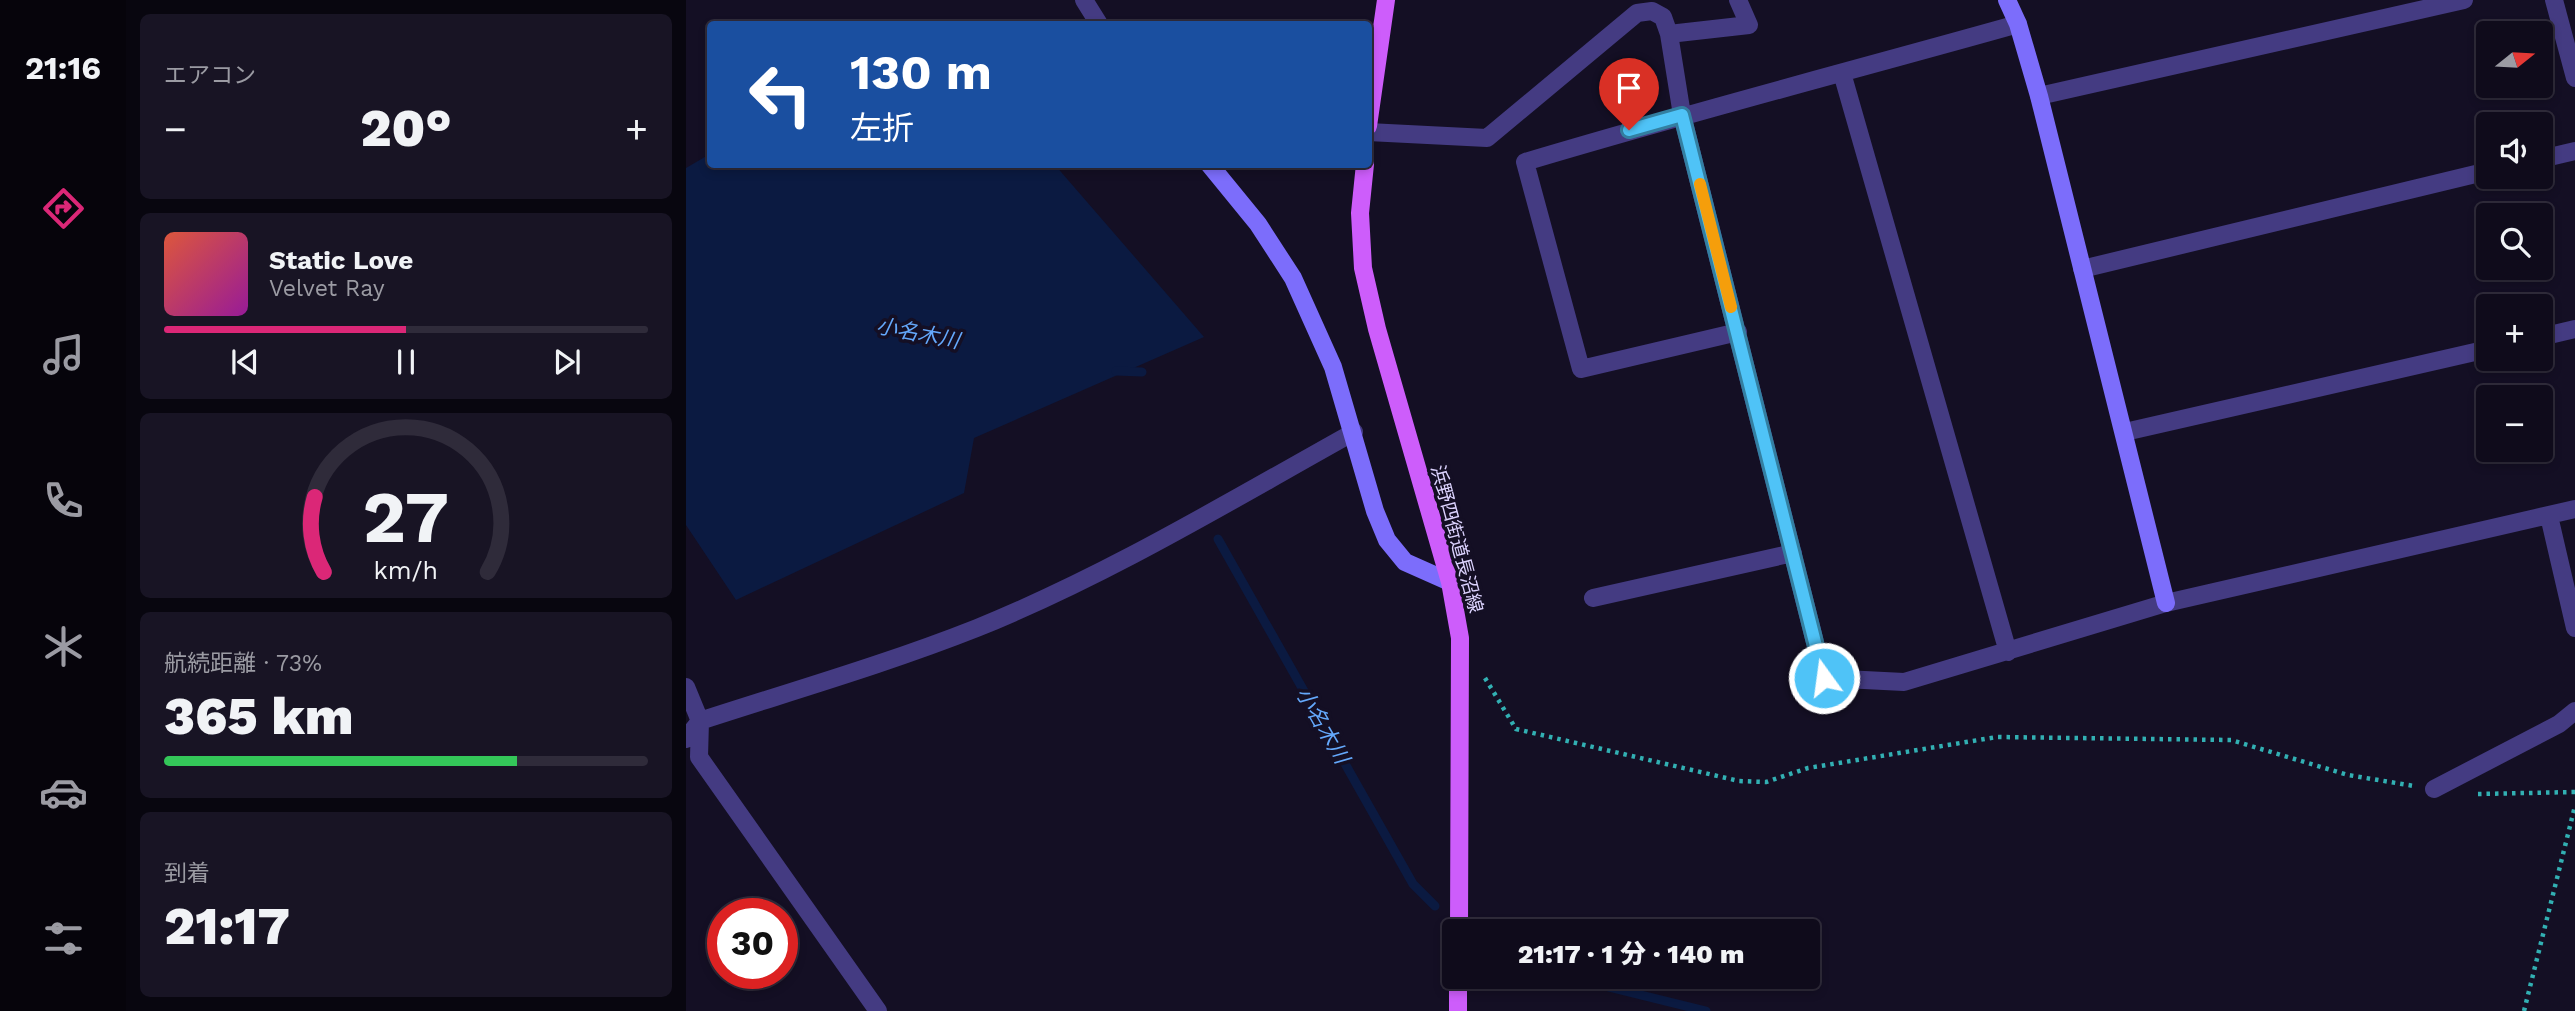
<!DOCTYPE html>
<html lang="ja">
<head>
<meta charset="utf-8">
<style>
	:root { --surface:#0f0b1b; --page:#181424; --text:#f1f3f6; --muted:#9b9ba3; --line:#2f2b3a; --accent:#db2777 }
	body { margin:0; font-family:"Work Sans","Noto Sans JP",sans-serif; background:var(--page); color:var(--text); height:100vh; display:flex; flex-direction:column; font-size:26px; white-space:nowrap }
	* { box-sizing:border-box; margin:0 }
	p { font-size:23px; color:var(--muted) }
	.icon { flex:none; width:38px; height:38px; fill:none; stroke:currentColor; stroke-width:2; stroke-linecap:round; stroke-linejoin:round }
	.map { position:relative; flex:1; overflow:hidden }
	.side { display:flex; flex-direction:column; gap:14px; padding:14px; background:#08060f; width:560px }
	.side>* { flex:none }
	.hud { position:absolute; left:21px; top:21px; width:665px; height:147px; border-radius:7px; box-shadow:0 4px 10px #0003,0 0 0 2px var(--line); background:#1a4fa0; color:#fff; overflow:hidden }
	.needle { width:46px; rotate:72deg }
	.buttons { position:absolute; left:1790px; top:21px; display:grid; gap:14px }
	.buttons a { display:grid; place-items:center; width:77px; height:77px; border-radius:7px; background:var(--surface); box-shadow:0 4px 10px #0003,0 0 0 2px var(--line); font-size:35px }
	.speed { position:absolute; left:21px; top:898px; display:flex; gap:14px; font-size:35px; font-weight:700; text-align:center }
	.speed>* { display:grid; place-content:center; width:91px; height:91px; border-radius:50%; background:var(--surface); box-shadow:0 4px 10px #0003,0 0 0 2px var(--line); line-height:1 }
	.speed .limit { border:10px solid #d22; background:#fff; color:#111 }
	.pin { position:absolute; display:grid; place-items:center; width:60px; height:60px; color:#fff; margin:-72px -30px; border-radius:50% 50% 50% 0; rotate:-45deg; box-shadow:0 0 7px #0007 }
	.pin .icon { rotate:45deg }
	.me { position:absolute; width:77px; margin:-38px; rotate:346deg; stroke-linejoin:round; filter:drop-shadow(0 0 5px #0008) }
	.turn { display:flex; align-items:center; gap:24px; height:147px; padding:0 28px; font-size:32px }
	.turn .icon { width:91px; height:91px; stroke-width:2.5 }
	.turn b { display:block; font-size:49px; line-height:60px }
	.big { font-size:52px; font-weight:800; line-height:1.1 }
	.side .tile { flex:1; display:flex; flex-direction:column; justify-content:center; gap:10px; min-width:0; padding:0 24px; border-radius:10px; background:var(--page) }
	.side .dial { align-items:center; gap:0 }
	.dial svg { height:182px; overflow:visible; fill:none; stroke:var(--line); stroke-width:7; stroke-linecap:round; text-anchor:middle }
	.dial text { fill:var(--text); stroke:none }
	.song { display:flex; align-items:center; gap:21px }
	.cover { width:84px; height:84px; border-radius:10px; background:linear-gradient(135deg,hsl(10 70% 55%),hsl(300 70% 35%)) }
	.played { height:7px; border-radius:4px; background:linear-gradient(90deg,var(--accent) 50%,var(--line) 50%) }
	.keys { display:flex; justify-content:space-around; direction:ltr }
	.heat { display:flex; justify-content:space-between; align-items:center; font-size:38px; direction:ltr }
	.charge { height:10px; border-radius:5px; background:linear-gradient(90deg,#34c759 73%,var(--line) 0) }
	.trip { position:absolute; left:756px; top:919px; width:378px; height:70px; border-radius:7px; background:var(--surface); box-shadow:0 4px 10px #0003,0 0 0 2px var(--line); font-weight:800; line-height:70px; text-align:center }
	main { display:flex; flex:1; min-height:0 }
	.tab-bar { display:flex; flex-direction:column; width:126px; justify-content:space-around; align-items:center; background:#06040b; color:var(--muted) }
	.tab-bar .icon { width:49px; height:49px }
	.tab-bar .current { color:var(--accent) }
	.tab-bar b { font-size:32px; color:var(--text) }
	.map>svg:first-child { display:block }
	.water { fill:#0b1a41 }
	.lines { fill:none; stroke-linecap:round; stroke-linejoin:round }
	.stream { stroke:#0b1a41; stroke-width:9 }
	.path { stroke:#32b0b3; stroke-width:4.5; stroke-dasharray:3.5 5; stroke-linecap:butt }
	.street { stroke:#443b82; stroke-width:18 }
	.secondary { stroke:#7c6dfb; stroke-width:18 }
	.primary { stroke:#cd5dfb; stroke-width:18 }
	.route-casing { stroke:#337fa1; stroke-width:18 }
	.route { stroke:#4fc3f7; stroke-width:12 }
	.slow { stroke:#f59e0b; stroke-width:12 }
	.labels { text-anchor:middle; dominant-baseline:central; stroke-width:7; stroke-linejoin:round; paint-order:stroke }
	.street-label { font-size:19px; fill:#dcd3fe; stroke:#140f24 }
	.water-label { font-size:21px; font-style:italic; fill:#64a8fb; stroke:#140f24 }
</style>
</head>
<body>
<main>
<nav class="tab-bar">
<b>21:16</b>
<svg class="icon current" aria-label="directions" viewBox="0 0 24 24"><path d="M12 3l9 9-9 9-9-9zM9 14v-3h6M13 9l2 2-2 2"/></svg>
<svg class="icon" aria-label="music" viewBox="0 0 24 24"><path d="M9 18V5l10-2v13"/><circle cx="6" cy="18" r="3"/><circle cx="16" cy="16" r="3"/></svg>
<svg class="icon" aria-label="phone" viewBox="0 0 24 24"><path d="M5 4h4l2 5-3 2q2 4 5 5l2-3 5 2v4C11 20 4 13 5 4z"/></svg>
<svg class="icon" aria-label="climate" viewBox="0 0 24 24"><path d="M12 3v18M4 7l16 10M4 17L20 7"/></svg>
<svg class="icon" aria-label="car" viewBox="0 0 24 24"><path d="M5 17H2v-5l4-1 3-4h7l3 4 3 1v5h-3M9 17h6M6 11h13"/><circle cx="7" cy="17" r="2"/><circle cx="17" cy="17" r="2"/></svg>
<svg class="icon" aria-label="filters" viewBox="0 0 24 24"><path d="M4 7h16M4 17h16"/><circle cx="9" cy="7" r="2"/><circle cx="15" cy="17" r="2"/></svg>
</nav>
<section class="side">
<div class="tile"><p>エアコン</p>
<div class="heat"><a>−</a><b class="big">20°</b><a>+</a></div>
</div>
<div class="tile">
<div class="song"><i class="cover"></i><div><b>Static Love</b><p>Velvet Ray</p></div></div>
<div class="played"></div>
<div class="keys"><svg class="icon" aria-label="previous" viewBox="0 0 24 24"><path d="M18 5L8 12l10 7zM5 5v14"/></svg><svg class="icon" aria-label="pause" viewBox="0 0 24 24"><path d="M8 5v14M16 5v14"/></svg><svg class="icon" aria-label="next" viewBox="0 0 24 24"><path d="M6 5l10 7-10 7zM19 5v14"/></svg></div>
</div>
<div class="tile dial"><svg viewBox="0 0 100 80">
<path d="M14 69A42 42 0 1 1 86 69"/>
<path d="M14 69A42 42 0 0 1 10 36" stroke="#db2777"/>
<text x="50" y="56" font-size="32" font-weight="700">27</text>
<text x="50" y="72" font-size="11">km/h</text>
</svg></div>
<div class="tile"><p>航続距離 · 73%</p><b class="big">365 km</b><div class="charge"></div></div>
<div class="tile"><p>到着</p><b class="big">21:17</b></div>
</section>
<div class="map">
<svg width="1889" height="1011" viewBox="0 0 1889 1011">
	<rect width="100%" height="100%" fill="#140f24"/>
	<path class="water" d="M24 154V164L369 165 518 337 288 438 278 493 50 600 0 525V168Z"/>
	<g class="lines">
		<path class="stream" d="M430 371 456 372
			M532 539 727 884 749 906
			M878 976 1020 1011"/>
		<path class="path" d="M799 678 830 729 1053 781 1080 782 1122 768 1311 737 1545 740 1662 775 1728 786
			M1792 794 1889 792
			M1838 1011 1889 806"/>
		<path class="street" d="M398 0 413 24
			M1868 0 1889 78
			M983 34 1063 25 1052 0
			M1156 73 1322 652
			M1353 96 1778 0
			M682 132 801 138 951 13 966 11 977 17 983 34 996 115 1138 678 1218 682 1480 603 1889 509
			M1855 159 1889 151
			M1396 269 1802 171
			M1052 332 895 369 839 162C1002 113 1168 70 1332 24
			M1855 337 1889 329
			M1439 432 1802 349
			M1863 516 1889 628
			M907 598 1107 553
			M0 687 14 721 13 757 192 1011
			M0 739 14 721C106 691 200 664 291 628 422 575 544 501 668 432
			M1748 789 1873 724 1889 711"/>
		<path class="secondary" d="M1321 0 1332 24 1353 96 1480 603
			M523 164 572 224 607 278 647 367 689 511 701 540 719 562 764 582"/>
		<path class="primary" d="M682 126 700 0
			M679 164 674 213 677 268 691 329 764 582 774 638 773 931
			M772 1011V976"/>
	</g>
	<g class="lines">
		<defs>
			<path id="route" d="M943 130 996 115 1138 678"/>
		</defs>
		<use href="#route" class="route-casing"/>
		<use href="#route" class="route"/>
		<path class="slow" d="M1014 184 1045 307"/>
	</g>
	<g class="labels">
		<g class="street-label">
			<text transform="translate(771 539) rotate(75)">浜野四街道長沼線</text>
		</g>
		<g class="water-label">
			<text transform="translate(232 333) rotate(11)">小名木川</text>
			<text transform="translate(637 725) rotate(60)">小名木川</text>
		</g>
	</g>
</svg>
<div class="buttons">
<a><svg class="needle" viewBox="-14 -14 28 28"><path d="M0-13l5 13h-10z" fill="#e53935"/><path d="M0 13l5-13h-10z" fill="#9b9ba3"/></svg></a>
<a><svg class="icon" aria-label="sound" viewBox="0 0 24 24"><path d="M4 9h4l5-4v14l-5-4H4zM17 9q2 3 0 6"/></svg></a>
<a><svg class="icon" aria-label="search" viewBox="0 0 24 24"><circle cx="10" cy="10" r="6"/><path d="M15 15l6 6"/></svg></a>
<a>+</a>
<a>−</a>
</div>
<div class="speed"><div class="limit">30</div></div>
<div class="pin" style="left:943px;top:130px;background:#d93025"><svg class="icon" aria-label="arrive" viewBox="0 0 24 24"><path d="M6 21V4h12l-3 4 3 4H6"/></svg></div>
<svg class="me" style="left:1138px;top:678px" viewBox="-20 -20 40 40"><circle r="17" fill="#4fc3f7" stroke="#fff" stroke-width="3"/><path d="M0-11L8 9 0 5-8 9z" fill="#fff"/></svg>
<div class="trip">21:17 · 1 分 · 140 m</div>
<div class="hud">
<div class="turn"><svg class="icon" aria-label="left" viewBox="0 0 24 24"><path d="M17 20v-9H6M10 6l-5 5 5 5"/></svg><div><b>130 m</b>左折</div></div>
</div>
</div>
</main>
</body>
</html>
